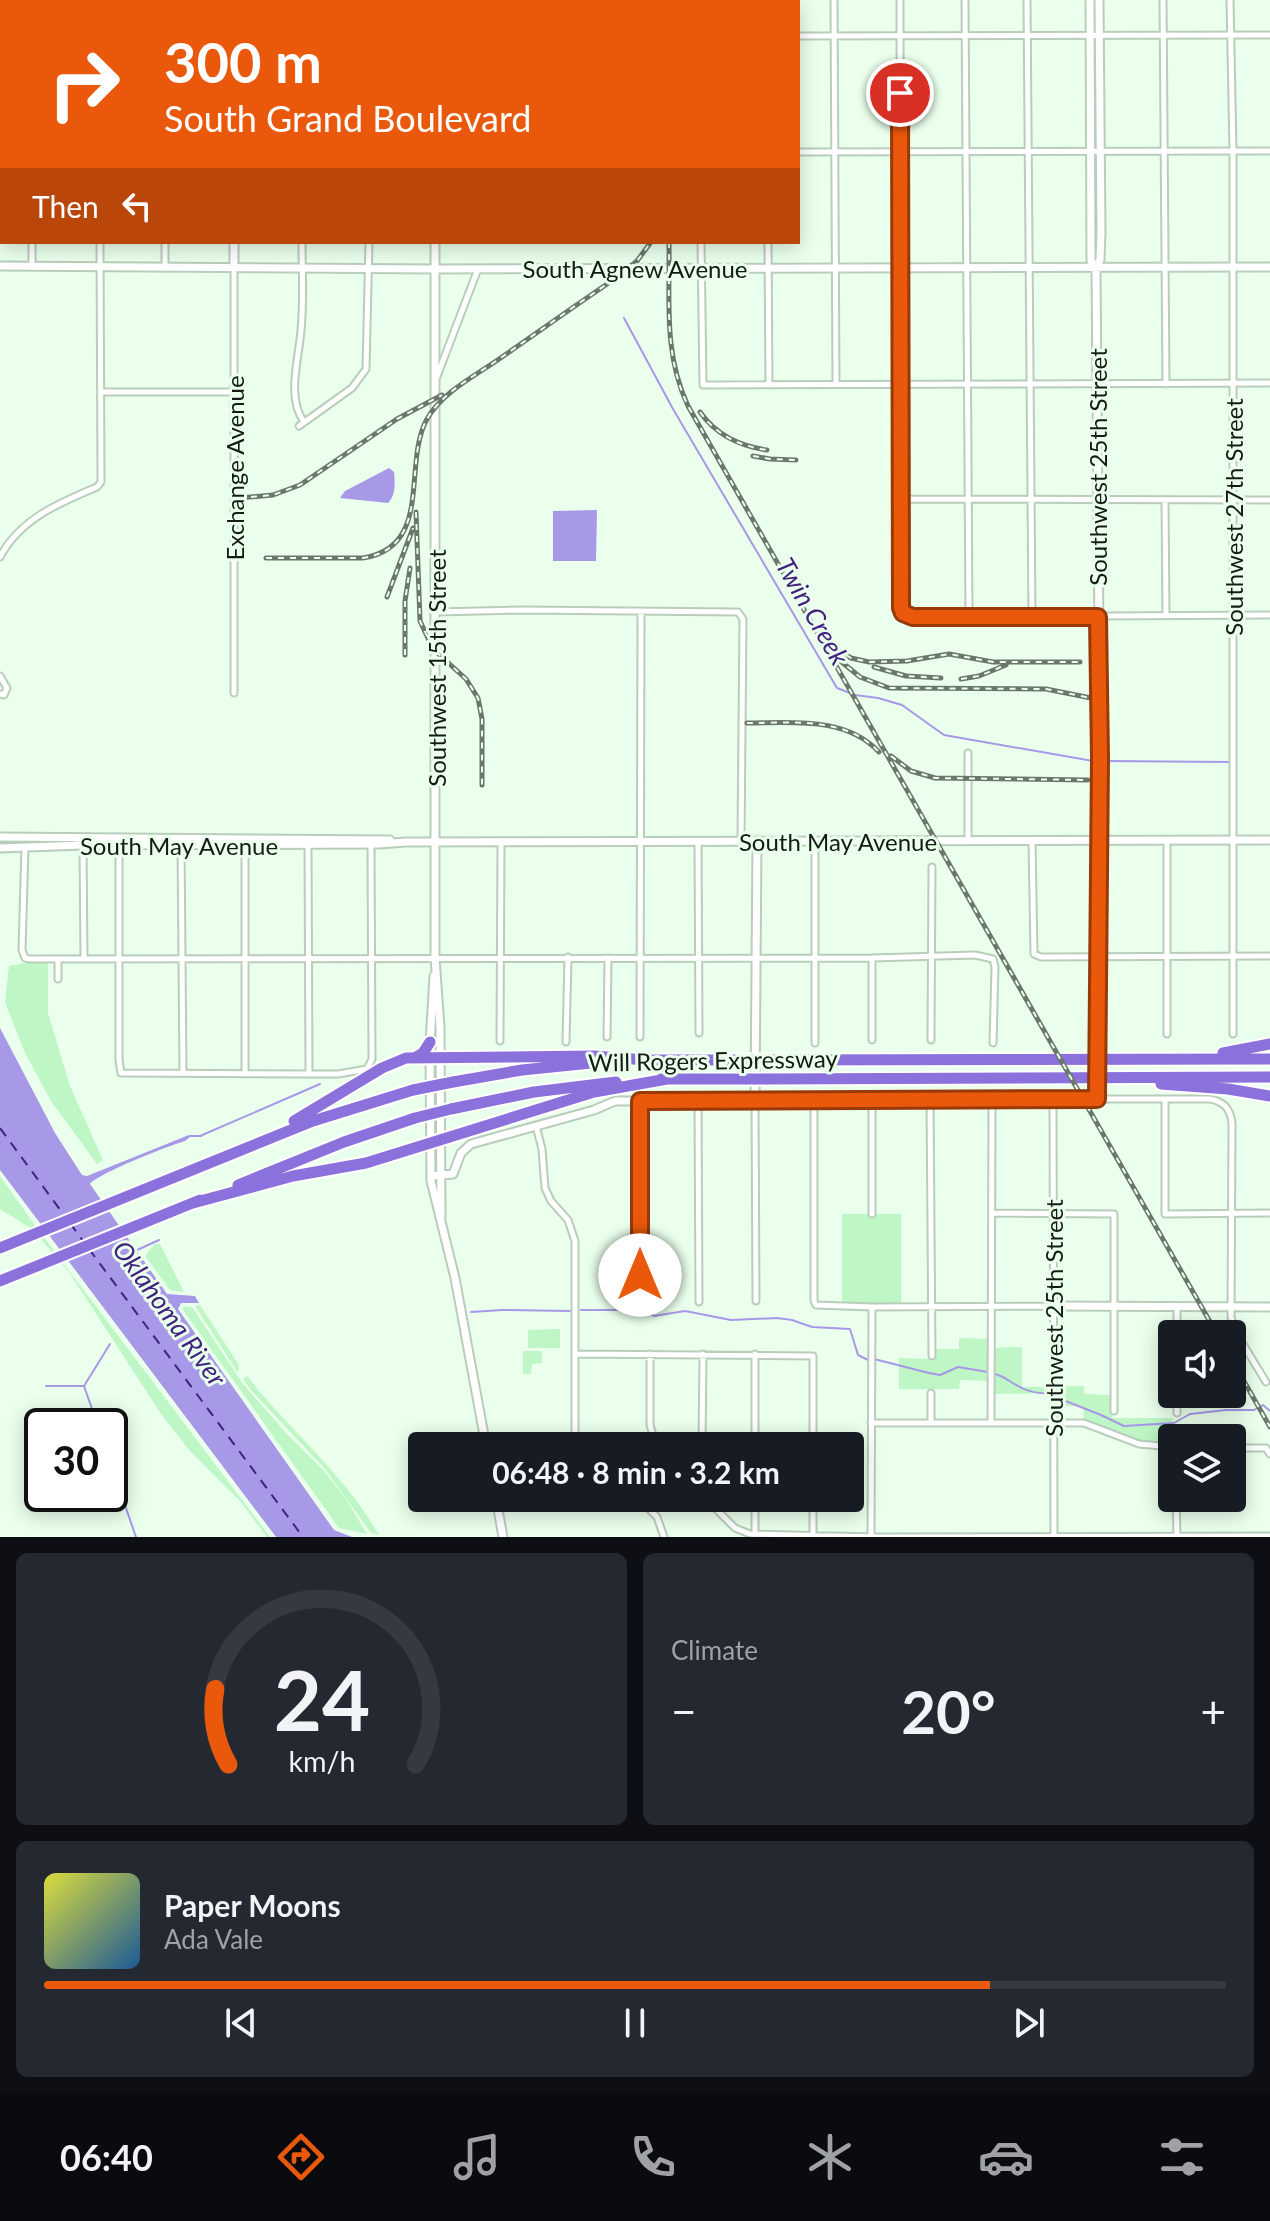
<!DOCTYPE html>
<html lang="en">
<head>
<meta charset="utf-8">
<style>
	:root { --surface:#171b24; --page:#242831; --text:#f1f3f6; --muted:#9ea1a6; --line:#363941; --accent:#ea580c }
	body { margin:0; font-family:Lato,sans-serif; background:var(--page); color:var(--text); height:100vh; display:flex; flex-direction:column; font-size:30px; white-space:nowrap }
	* { box-sizing:border-box; margin:0 }
	p { font-size:26px; color:var(--muted) }
	.icon { flex:none; width:44px; height:44px; fill:none; stroke:currentColor; stroke-width:2; stroke-linecap:round; stroke-linejoin:round }
	.map { position:relative; height:1537px; overflow:hidden }
	.details { display:flex; flex-direction:column; gap:16px; padding:16px; background:#0d0f14; flex:1 }
	.details>* { flex:none }
	.banner { position:absolute; left:0px; top:0px; width:800px; height:244px; box-shadow:0 4px 20px #0003; background:#ea580c; color:#fff; overflow:hidden }
	.fabs { position:absolute; left:1158px; top:1320px; display:grid; gap:16px }
	.fabs a { display:grid; place-items:center; width:88px; height:88px; border-radius:8px; background:var(--surface); box-shadow:0 4px 20px #0003; font-size:40px }
	.speed { position:absolute; left:24px; top:1408px; display:flex; gap:16px; font-size:40px; font-weight:700; text-align:center }
	.speed>* { display:grid; place-content:center; width:104px; height:104px; border-radius:50%; background:var(--surface); box-shadow:0 4px 20px #0003; line-height:1 }
	.speed .limit { border:4px solid #111; border-radius:12px; background:#fff; color:#111 }
	.pin { position:absolute; display:grid; place-items:center; width:68px; height:68px; color:#fff; margin:-34px; border:4px solid #fff; border-radius:50%; box-shadow:0 2px 8px #0007 }
	.me { position:absolute; width:88px; margin:-44px; rotate:0deg; stroke-linejoin:round; filter:drop-shadow(0 0 6px #0008) }
	.turn { display:flex; align-items:center; gap:28px; height:168px; padding:0 32px; font-size:36px }
	.turn .icon { width:104px; height:104px; stroke-width:2.5 }
	.turn b { display:block; font-size:56px; line-height:68px }
	.then { display:flex; align-items:center; height:76px; padding:0 32px; background:#0003; gap:16px; font-size:30px }
	.big { font-size:60px; font-weight:700; line-height:1.1 }
	.details .widget { flex:1; display:flex; flex-direction:column; justify-content:center; gap:12px; min-width:0; padding:0 28px; border-radius:12px; background:var(--page) }
	.details .dial { align-items:center; gap:0 }
	.dial svg { height:208px; overflow:visible; fill:none; stroke:var(--line); stroke-width:7; stroke-linecap:round; text-anchor:middle }
	.dial text { fill:var(--text); stroke:none }
	.song { display:flex; align-items:center; gap:24px }
	.cover { width:96px; height:96px; border-radius:12px; background:linear-gradient(135deg,hsl(60 70% 55%),hsl(210 70% 35%)) }
	.played { height:8px; border-radius:4px; background:linear-gradient(90deg,var(--accent) 80%,var(--line) 80%) }
	.keys { display:flex; justify-content:space-around; direction:ltr }
	.heat { display:flex; justify-content:space-between; align-items:center; font-size:44px; direction:ltr }
	.details .tiles { flex:1; display:grid; gap:16px; grid-template-columns:1fr 1fr }
	.widget:last-child { grid-column:span 2 }
	.trip { position:absolute; left:408px; top:1432px; width:456px; height:80px; border-radius:8px; background:var(--surface); box-shadow:0 4px 20px #0003; font-weight:700; line-height:80px; text-align:center }
	.dock { display:flex; height:128px; justify-content:space-around; align-items:center; background:#090b0e; color:var(--muted) }
	.dock .icon { width:56px; height:56px }
	.dock .on { color:var(--accent) }
	.dock b { font-size:36px; color:var(--text) }
	.map>svg:first-child { display:block }
	.green { fill:#bef6c6 }
	.water { fill:#a798e8 }
	.lines { fill:none; stroke-linecap:round; stroke-linejoin:round }
	.stream { stroke:#a798e8; stroke-width:2 }
	.ferry { stroke:#41237f; stroke-width:2; stroke-dasharray:10 8; stroke-linecap:butt }
	.street-casing { stroke:#b9cdbb; stroke-width:9 }
	.secondary-casing { stroke:#b9cdbb; stroke-width:11 }
	.highway-casing { stroke:#fff; stroke-width:15 }
	.street { stroke:#fff; stroke-width:5 }
	.secondary { stroke:#fff; stroke-width:7 }
	.highway { stroke:#8a71db; stroke-width:11 }
	.rail-casing { stroke:#6b776c; stroke-width:5 }
	.rail { stroke:#eaffec; stroke-width:2; stroke-dasharray:6; stroke-linecap:butt }
	.secondary-bridge-casing { stroke:#b9cdbb; stroke-width:11; stroke-linecap:butt }
	.highway-bridge-casing { stroke:#fff; stroke-width:15; stroke-linecap:butt }
	.secondary-bridge { stroke:#fff; stroke-width:7 }
	.highway-bridge { stroke:#8a71db; stroke-width:11 }
	.route-casing { stroke:#983908; stroke-width:20 }
	.route { stroke:#ea580c; stroke-width:14 }
	.labels { text-anchor:middle; dominant-baseline:central; stroke-width:6; stroke-linejoin:round; paint-order:stroke }
	.street-label { font-size:24px; fill:#141b15; stroke:#eaffec }
	.water-label { font-size:26px; font-style:italic; fill:#41237f; stroke:#eaffec }
</style>
</head>
<body>
<div class="map">
<svg width="1270" height="1537" viewBox="0 0 1270 1537">
	<rect width="100%" height="100%" fill="#eaffec"/>
	<path class="green" d="M24 963H48V1013L70 1086 103 1160 97 1164 51 1101 25 1053 5 1002 9 966Z
		M0 1176 36 1227 270 1537H267L240 1501 190 1451 161 1414 69 1272 32 1229 0 1209Z
		M842 1214H901V1305H842Z
		M155 1244H160L184 1292 170 1290 146 1257 147 1253Z
		M200 1305 239 1365 238 1373 195 1306Z
		M184 1306 192 1307 243 1384 287 1434 324 1471 346 1499 367 1534 339 1528 183 1310Z
		M560 1329V1348H528V1330Z
		M959 1338 989 1339V1348L1022 1347V1387L1084 1386V1394L1112 1395V1418H1173L1172 1445H1148L1084 1421 1083 1406H1055V1393L994 1394V1381L960 1380 959 1389H899V1358L933 1359V1349H959Z
		M523 1351H542V1363L532 1364 531 1374H523Z
		M247 1376C291 1432 343 1472 379 1535L371 1533 325 1469 251 1390 243 1379Z"/>
	<path class="water" d="M389 468 394 472C395 483 396 495 388 503L340 498 345 491Z
		M597 510 596 561H553V511Z
		M0 1028 55 1133 82 1175 87 1176 189 1135H202V1137H190L185 1141C168 1146 99 1173 90 1184L167 1294 195 1296 199 1303H181L178 1309 334 1530 352 1537H276L0 1170Z"/>
	<g class="lines">
		<path class="stream" d="M582 2 584 0
			M624 318 673 409 837 688 855 695 878 698 902 705 944 735 1093 761
			M1104 761 1230 762
			M200 1136 320 1084
			M135 1251 159 1240
			M581 1310H644L654 1316 685 1311 731 1320 777 1318 792 1320 812 1327 850 1329 858 1355 868 1360
			M471 1312 502 1310 570 1311
			M874 1359 929 1373 940 1375 958 1367 988 1372
			M995 1374C1004 1376 1010 1382 1018 1386 1029 1393 1044 1394 1057 1394L1063 1400 1101 1415 1124 1426 1174 1423 1190 1414 1226 1410H1254L1263 1405 1270 1411
			M46 1386H84
			M98 1426 84 1386 110 1344
			M110 1462 136 1537"/>
		<path class="ferry" d="M0 1128 64 1215
			M70 1223 83 1241
			M89 1249 303 1537"/>
		<defs>
			<path id="street" d="M32 0V2
				M100 0V2
				M165 0V2
				M302 0V2
				M369 0V2
				M701 0V2
				M767 0V2
				M834 0 836 383
				M900 0 901 601 903 613 913 617 1270 615
				M965 0 969 617
				M1027 0 1032 617
				M1163 0 1166 384
				M1230 0 1233 151V1034
				M0 21 2 179
				M798 36 1270 35
				M798 152 1270 151
				M165 242V267
				M302 242C302 271 304 301 301 330 299 359 286 397 304 422
				M701 242 703 385 1270 383
				M768 242 769 385
				M32 266V242
				M436 379 478 269
				M101 392H235
				M299 426 352 388 366 369 369 242
				M900 499 1270 500
				M1165 500 1166 615
				M0 557C20 519 59 503 97 487L101 482 100 242
				M436 612 523 610 738 612 743 619 741 841
				M0 676 7 688 4 695 0 694
				M234 693V267
				M968 753V840
				M1032 840 1034 954 1041 957 1270 956
				M698 841 699 1033
				M815 841V1043
				M181 842 183 1073
				M308 843 309 1074
				M83 844 84 959
				M119 844V1060L121 1073 309 1074H338L367 1069 372 1059 371 843
				M25 847 22 950 25 958 29 959 872 958 975 955 993 959 995 967 993 1043
				M872 958V1040
				M58 979V960
				M1167 1034V841
				M607 1037 608 958
				M640 1037 641 612
				M931 1040 932 867
				M500 1041 501 842
				M566 1042 568 957
				M245 1074V843
				M872 1099V1214
				M930 1099 932 1356
				M1053 1099 1054 1537
				M1097 1099H1209C1224 1101 1231 1109 1232 1124L1231 1317 1235 1331 1266 1382
				M1165 1099V1214L1270 1213
				M755 1100 756 1301
				M814 1100V1301L816 1305 872 1307 1053 1306
				M640 1101V1304
				M698 1101 699 1302
				M536 1126 542 1149 545 1188 551 1201 568 1220 575 1241V1446
				M992 1213 1114 1214V1411
				M1177 1307V1334
				M575 1354 813 1356V1446
				M650 1354V1425L656 1446
				M931 1393V1422
				M1177 1394V1413
				M991 1422 992 1099
				M871 1423H1084L1139 1444 1172 1447
				M702 1446 703 1354
				M755 1446V1354
				M1232 1448H1266L1270 1454
				M638 1498 657 1517 664 1537
				M705 1498 735 1528 750 1534 876 1537 1270 1536
				M1176 1498 1177 1537
				M651 1510 663 1498
				M755 1537V1498
				M813 1537V1498
				M871 1537 872 1307"/>
			<path id="secondary" d="M234 0V2
				M1090 0 1091 261 1096 268
				M434 2V0
				M234 242V267
				M435 242V958L440 1027 441 1217
				M0 266 435 269 1270 267
				M0 837 390 840
				M0 848 83 845 379 844 406 842 1270 840
				M430 1044 434 976
				M1097 1048 1100 758 1096 268 1100 260 1101 232 1099 0
				M430 1056 431 1181 455 1278 486 1446
				M755 1100 757 841
				M431 1176 453 1174 461 1153 471 1144 594 1110 615 1101 1097 1099V1090
				M1053 1306 1270 1307
				M496 1498 503 1537"/>
			<path id="highway" d="M1223 1053 1270 1044
				M416 1057 423 1053 430 1042
				M640 1060H745
				M765 1060 1270 1059
				M661 1079H747
				M766 1079 1270 1077
				M453 1082 522 1070 591 1063
				M1161 1084 1228 1089 1270 1096
				M451 1109 534 1092 616 1082
				M294 1121 382 1068 406 1058 594 1056 645 1060
				M238 1185 344 1142 415 1118
				M193 1203 293 1176 366 1163 594 1092 667 1079
				M0 1248 313 1121 413 1090
				M0 1281 200 1200"/>
		</defs>
		<use href="#street" class="street-casing"/>
		<use href="#secondary" class="secondary-casing"/>
		<use href="#highway" class="highway-casing"/>
		<use href="#street" class="street"/>
		<use href="#secondary" class="secondary"/>
		<use href="#highway" class="highway"/>
		<defs>
			<path id="rail" d="M647 0V2
				M669 0V2
				M583 2 585 0
				M621 2 623 0
				M669 242C670 299 663 353 688 406L1217 1334
				M700 412C717 436 740 446 767 450
				M753 456 770 459 796 460
				M239 498 273 495 300 485 397 419 442 395
				M416 512 420 621 433 649 466 679 478 698 482 719V785
				M266 558H363C434 547 402 464 427 419 443 391 477 375 502 357 541 330 580 302 619 276L637 261 651 242
				M387 597 413 528
				M836 649 851 658 869 662 907 661 949 654 993 662H1080
				M405 655V601L410 568
				M838 659 860 677 889 688 1046 689 1096 699
				M874 667 906 676 941 678
				M961 679 979 676 1006 665
				M747 723C792 723 845 716 879 752
				M891 756 911 771 935 778 1088 780
				M1232 1360 1270 1427"/>
		</defs>
		<use href="#rail" class="rail-casing"/>
		<use href="#rail" class="rail"/>
		<defs>
			<path id="secondary-bridge" d="M1097 1090V1048"/>
			<path id="highway-bridge" d="M745 1060H765
				M747 1079H766
				M413 1090 453 1082
				M415 1118 451 1109"/>
		</defs>
		<use href="#secondary-bridge" class="secondary-bridge-casing"/>
		<use href="#highway-bridge" class="highway-bridge-casing"/>
		<use href="#secondary-bridge" class="secondary-bridge"/>
		<use href="#highway-bridge" class="highway-bridge"/>
	</g>
	<g class="lines">
		<defs>
			<path id="route" d="M640 1275V1101L1097 1099 1100 758 1098 617H913L903 613 901 608 900 93"/>
		</defs>
		<use href="#route" class="route-casing"/>
		<use href="#route" class="route"/>
	</g>
	<g class="labels">
		<g class="street-label">
			<text x="635" y="268">South Agnew Avenue</text>
			<text transform="translate(1097 467) rotate(-90)">Southwest 25th Street</text>
			<text transform="translate(234 468) rotate(-90)">Exchange Avenue</text>
			<text transform="translate(1233 517) rotate(-90)">Southwest 27th Street</text>
			<text transform="translate(436 668) rotate(-90)">Southwest 15th Street</text>
			<text x="838" y="841">South May Avenue</text>
			<text x="179" y="845">South May Avenue</text>
			<text transform="translate(713 1060) rotate(-1)">Will Rogers Expressway</text>
			<text transform="translate(1053 1318) rotate(-90)">Southwest 25th Street</text>
		</g>
		<g class="water-label">
			<text transform="translate(813 611) rotate(60)">Twin Creek</text>
			<text transform="translate(170 1313) rotate(54)">Oklahoma River</text>
		</g>
	</g>
</svg>
<div class="fabs">
<a><svg class="icon" aria-label="sound" viewBox="0 0 24 24"><path d="M4 9h4l5-4v14l-5-4H4zM17 9q2 3 0 6"/></svg></a>
<a><svg class="icon" aria-label="layers" viewBox="0 0 24 24"><path d="M12 4l9 5-9 5-9-5zM3 14l9 5 9-5"/></svg></a>
</div>
<div class="speed"><div class="limit">30</div></div>
<div class="pin" style="left:900px;top:93px;background:#d93025"><svg class="icon" aria-label="arrive" viewBox="0 0 24 24"><path d="M6 21V4h12l-3 4 3 4H6"/></svg></div>
<svg class="me" style="left:640px;top:1275px" viewBox="-20 -20 40 40"><circle r="19" fill="#fff"/><path d="M0-13L10 11 0 6-10 11z" fill="#ea580c"/></svg>
<div class="trip">06:48 · 8 min · 3.2 km</div>
<div class="banner">
<div class="turn"><svg class="icon" aria-label="right" viewBox="0 0 24 24"><path d="M7 20v-9h11M14 6l5 5-5 5"/></svg><div><b>300 m</b>South Grand Boulevard</div></div>
<div class="then">Then<svg class="icon" aria-label="left" viewBox="0 0 24 24"><path d="M17 20v-9H6M10 6l-5 5 5 5"/></svg></div>
</div>
</div>
<section class="details">
<div class="tiles">
<div class="widget dial"><svg viewBox="0 0 100 80">
<path d="M14 69A42 42 0 1 1 86 69"/>
<path d="M14 69A42 42 0 0 1 9 40" stroke="#ea580c"/>
<text x="50" y="56" font-size="32" font-weight="700">24</text>
<text x="50" y="72" font-size="11">km/h</text>
</svg></div>
<div class="widget"><p>Climate</p>
<div class="heat"><a>−</a><b class="big">20°</b><a>+</a></div>
</div>
<div class="widget">
<div class="song"><i class="cover"></i><div><b>Paper Moons</b><p>Ada Vale</p></div></div>
<div class="played"></div>
<div class="keys"><svg class="icon" aria-label="previous" viewBox="0 0 24 24"><path d="M18 5L8 12l10 7zM5 5v14"/></svg><svg class="icon" aria-label="pause" viewBox="0 0 24 24"><path d="M8 5v14M16 5v14"/></svg><svg class="icon" aria-label="next" viewBox="0 0 24 24"><path d="M6 5l10 7-10 7zM19 5v14"/></svg></div>
</div>
</div>
</section>
<nav class="dock">
<b>06:40</b>
<svg class="icon on" aria-label="directions" viewBox="0 0 24 24"><path d="M12 3l9 9-9 9-9-9zM9 14v-3h6M13 9l2 2-2 2"/></svg>
<svg class="icon" aria-label="music" viewBox="0 0 24 24"><path d="M9 18V5l10-2v13"/><circle cx="6" cy="18" r="3"/><circle cx="16" cy="16" r="3"/></svg>
<svg class="icon" aria-label="phone" viewBox="0 0 24 24"><path d="M5 4h4l2 5-3 2q2 4 5 5l2-3 5 2v4C11 20 4 13 5 4z"/></svg>
<svg class="icon" aria-label="climate" viewBox="0 0 24 24"><path d="M12 3v18M4 7l16 10M4 17L20 7"/></svg>
<svg class="icon" aria-label="car" viewBox="0 0 24 24"><path d="M5 17H2v-5l4-1 3-4h7l3 4 3 1v5h-3M9 17h6M6 11h13"/><circle cx="7" cy="17" r="2"/><circle cx="17" cy="17" r="2"/></svg>
<svg class="icon" aria-label="filters" viewBox="0 0 24 24"><path d="M4 7h16M4 17h16"/><circle cx="9" cy="7" r="2"/><circle cx="15" cy="17" r="2"/></svg>
</nav>
</body>
</html>
